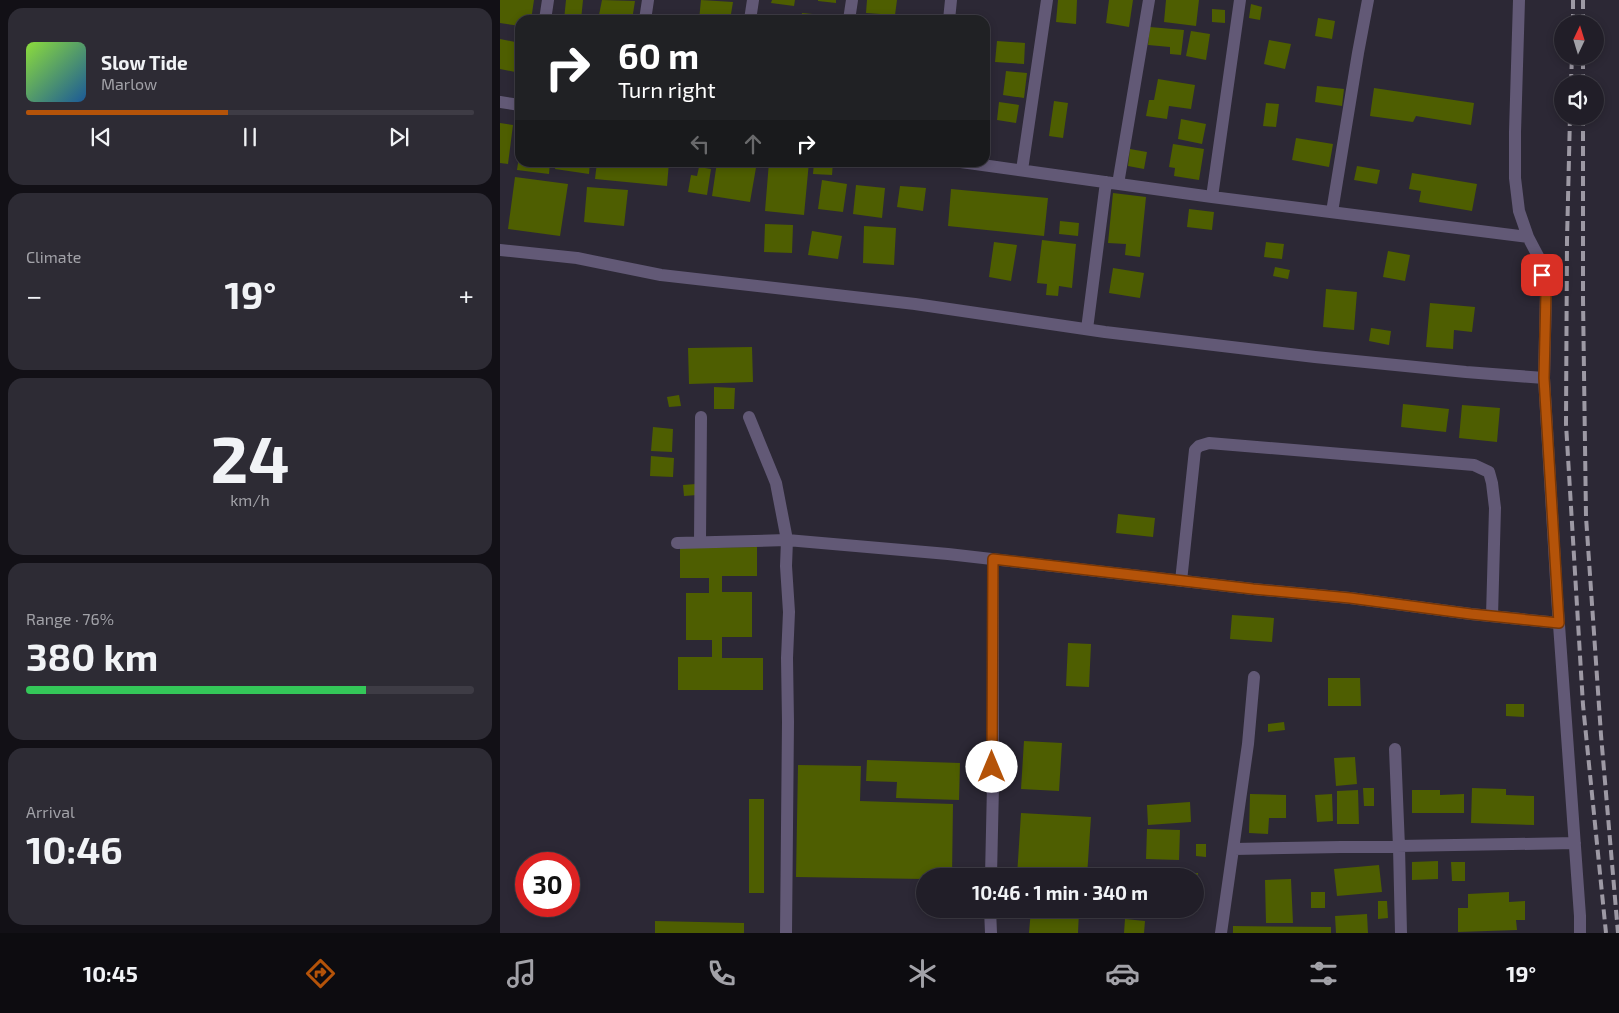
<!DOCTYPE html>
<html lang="en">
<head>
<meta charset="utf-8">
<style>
	:root { --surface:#211e28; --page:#2d2b34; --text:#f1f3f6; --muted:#a2a2a8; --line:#3e3c45; --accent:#b45309 }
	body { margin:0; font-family:"Exo 2",sans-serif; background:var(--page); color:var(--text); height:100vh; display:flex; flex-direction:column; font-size:19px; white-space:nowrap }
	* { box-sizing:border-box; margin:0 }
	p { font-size:16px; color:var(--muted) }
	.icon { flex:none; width:28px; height:28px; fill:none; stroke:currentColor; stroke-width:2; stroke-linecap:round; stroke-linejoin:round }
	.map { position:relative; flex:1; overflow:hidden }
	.details { display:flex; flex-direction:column; gap:8px; padding:8px; background:#121016; width:500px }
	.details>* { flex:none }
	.guide { position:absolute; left:15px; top:15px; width:475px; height:152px; border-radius:15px; box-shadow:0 2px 8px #0003,0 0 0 1px var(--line); background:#202124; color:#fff; overflow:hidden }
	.needle { width:32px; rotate:4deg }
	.tools { position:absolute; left:1054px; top:15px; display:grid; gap:10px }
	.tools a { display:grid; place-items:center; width:50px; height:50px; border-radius:50%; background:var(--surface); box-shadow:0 2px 8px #0003,0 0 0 1px var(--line); font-size:25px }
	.speed { position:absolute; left:15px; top:852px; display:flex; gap:10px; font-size:25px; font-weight:700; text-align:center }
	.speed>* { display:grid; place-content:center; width:65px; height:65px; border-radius:50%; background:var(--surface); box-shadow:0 2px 8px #0003,0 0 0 1px var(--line); line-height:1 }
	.speed .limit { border:8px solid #d22; background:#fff; color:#111 }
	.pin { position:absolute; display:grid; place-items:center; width:42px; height:42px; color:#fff; margin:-21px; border-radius:10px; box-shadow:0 2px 8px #0006 }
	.me { position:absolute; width:55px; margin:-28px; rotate:0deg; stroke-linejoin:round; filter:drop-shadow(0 0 4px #0008) }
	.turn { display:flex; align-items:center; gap:18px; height:105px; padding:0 20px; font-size:22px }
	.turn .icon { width:65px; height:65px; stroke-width:2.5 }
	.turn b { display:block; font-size:35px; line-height:42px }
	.lanes { display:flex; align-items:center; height:48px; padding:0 20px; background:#0003; justify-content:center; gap:25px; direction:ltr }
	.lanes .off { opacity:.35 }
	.big { font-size:38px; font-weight:700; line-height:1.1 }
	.details .tile { flex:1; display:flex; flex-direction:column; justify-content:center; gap:8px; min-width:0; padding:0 18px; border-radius:15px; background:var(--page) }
	.details .dial { align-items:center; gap:0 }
	.dial b { font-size:65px; line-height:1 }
	.song { display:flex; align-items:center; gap:15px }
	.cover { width:60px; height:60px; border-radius:8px; background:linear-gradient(135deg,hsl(90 70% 55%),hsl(210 70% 35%)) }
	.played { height:5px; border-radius:2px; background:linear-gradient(90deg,var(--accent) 45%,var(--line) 45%) }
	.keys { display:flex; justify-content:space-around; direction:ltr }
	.heat { display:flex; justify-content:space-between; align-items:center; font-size:28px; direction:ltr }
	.charge { height:8px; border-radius:4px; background:linear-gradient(90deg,#34c759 76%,var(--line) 0) }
	.trip { position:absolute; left:416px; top:868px; width:288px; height:50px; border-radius:25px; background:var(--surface); box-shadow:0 2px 8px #0003,0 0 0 1px var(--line); font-weight:700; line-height:50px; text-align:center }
	.tab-bar { display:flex; height:80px; justify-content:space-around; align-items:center; background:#0d0c10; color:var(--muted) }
	.tab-bar .icon { width:35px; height:35px }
	.tab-bar .selected { color:var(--accent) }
	.tab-bar b { font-size:22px; color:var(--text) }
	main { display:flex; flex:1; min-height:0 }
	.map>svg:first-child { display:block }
	.building { fill:#4e5e01 }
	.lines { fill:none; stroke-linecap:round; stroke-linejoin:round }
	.minor { stroke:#625976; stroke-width:12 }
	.rail { stroke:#9d99a4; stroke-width:4; stroke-dasharray:10 5; stroke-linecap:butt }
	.route-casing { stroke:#753606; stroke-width:12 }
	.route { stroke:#b45309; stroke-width:9 }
</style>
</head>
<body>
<main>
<section class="details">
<div class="tile">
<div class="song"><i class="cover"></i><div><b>Slow Tide</b><p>Marlow</p></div></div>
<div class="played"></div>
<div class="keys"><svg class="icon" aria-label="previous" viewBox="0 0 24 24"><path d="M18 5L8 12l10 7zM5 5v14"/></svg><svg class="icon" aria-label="pause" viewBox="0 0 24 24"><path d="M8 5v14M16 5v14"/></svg><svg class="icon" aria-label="next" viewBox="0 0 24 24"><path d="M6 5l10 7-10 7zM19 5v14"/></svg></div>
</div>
<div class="tile"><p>Climate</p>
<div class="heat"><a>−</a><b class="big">19°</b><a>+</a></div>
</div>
<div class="tile dial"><b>24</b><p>km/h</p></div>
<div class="tile"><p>Range · 76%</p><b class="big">380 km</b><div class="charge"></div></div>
<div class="tile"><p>Arrival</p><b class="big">10:46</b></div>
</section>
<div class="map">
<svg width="1119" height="933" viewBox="0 0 1119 933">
	<rect width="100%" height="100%" fill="#2c2835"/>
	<path class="building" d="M0 0H34L31 20H20V26L0 23Z
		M66 0H83L81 20H64Z
		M102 0 135 1 132 20H98Z
		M201 0 233 2 230 20H199Z
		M272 0H295L294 6 271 3Z
		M318 0H336V3L318 1Z
		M367 0H397L395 15 366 13Z
		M558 0H577L576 24 556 22Z
		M609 0H633L629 27 606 23Z
		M666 0H699L696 26 664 22Z
		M751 4 762 7 760 20 749 18Z
		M712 9 725 10V23L712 22Z
		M302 13 334 16 333 20H301Z
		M818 18 835 21 832 39 815 36Z
		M650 27 684 30 681 55 670 54V47L648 45Z
		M691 31 710 34 706 60 686 56Z
		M0 39 20 43V73L0 69Z
		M769 40 791 44 785 69 764 64Z
		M497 41 525 43 524 64 495 62Z
		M506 71 527 73 524 98 503 95Z
		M658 79 695 85 691 109 669 106 667 119 646 116 649 100H654Z
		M15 80 20 81V90H15Z
		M817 86 844 89 842 106 815 102Z
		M874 88 974 103 971 125 916 116 913 122 870 116Z
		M554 101 568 103 563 138 549 136Z
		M499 102 519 105 516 123 497 120Z
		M766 103 779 104 776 127 763 126Z
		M681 119 706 124 702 144 678 139Z
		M0 123 13 125 8 164 0 163Z
		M796 138 833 144 829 167 792 160Z
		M673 144 704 149 699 180 674 176 675 168 669 167Z
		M630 149 647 152 644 169 628 166Z
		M19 156 20 162H50L49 174 17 170Z
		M56 162H90L89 174 55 169Z
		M97 162H169L167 186 95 179Z
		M217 162H257L250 202 212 196Z
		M269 162H309L304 215 265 211Z
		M314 162H333L332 175 313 174Z
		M857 166 880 170 877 184 854 180Z
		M199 167 211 169 207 195 188 192 191 175 197 176Z
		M912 173 977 184 972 211 919 202 921 191 909 189Z
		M15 177 68 184 60 236 8 229Z
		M322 180 347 184 343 212 318 209Z
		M356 185 385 188 382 218 353 214Z
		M400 186 426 188 423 211 397 207Z
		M87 187 128 190 124 226 84 222Z
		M451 189 548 198 544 236 448 226Z
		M613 193 646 197 640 257 625 255 626 244 608 243Z
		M689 209 714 212 712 230 687 227Z
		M560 221 579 223 578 236 559 234Z
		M265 224 293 225 292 253 264 252Z
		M364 226 396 228 394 265 363 263Z
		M312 231 342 236 338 259 308 255Z
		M542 240 576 244 572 288 559 286 558 296 546 295 547 284 537 283Z
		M494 242 517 245 511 281 489 277Z
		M766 242 784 244 782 259 764 257Z
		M888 251 910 255 905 281 883 277Z
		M775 267 790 270 788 279 773 276Z
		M613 268 644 273 640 298 609 293Z
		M826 289 857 292 854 330 823 327Z
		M930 303 975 307 972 332 954 330 953 349 926 347Z
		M871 328 891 331 889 345 869 341Z
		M252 347 253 382 189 384 188 348Z
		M214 387 235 388 234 409H214Z
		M179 395 181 406 169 407 167 397Z
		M903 404 949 409 946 432 901 427Z
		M962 405 1000 408 997 442 959 438Z
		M153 427 173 429 172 452 151 451Z
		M151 456 174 458 173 477 150 476Z
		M196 484 197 495 184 496 183 485Z
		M618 514 655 518 653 537 616 533Z
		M257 547V576H222V592H252V637H222V658H263V690H178V657H212V640H186V593H209V578H180V548Z
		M732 615 774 618 772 642 730 639Z
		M568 643 591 644 589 687 566 686Z
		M828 678H860L861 706H828Z
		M1006 704H1024V717L1006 716Z
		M784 722 785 730 768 732V724Z
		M524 741 562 743 559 791 521 789Z
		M855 757 857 784 836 786 834 758Z
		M367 760 460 763 459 800 396 798 397 782 366 781Z
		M298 765 361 766 360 801 453 804 452 876H425V879L296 877Z
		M863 788H874V806H864Z
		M972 788 1006 789V795L1034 796V825L971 823Z
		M858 790 859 824H837V791Z
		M912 790H940V795L964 794V813H912Z
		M750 794 786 795V818H769L768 834 749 833Z
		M832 794 833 821 817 822 815 795Z
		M249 799H264V893H249Z
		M690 802 691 822 648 825 647 805Z
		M521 813 591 817 587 876H517Z
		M647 829 680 830 679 860 646 859Z
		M696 844H706V857L696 856Z
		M938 861V879L912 880V862Z
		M951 862H965V881H952Z
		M879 865 882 892 837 896 834 869Z
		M698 873 699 902H695V876H651V875Z
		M791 879 793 923H766L765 880Z
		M811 892H825V908H811Z
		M1009 892V902L1025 901V920H1016L1017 930 958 932V908H968V894Z
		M878 901H887L888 918 878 919Z
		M531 909 579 911 578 933H529Z
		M867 914 868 933H836L835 916Z
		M625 919 645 921 644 933H624Z
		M155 921 244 923V933H155Z
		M733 926 831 927V933H733Z"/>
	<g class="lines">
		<path class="minor" d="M1019 0 1015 132V178L1019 211 1028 237 1039 258 1046 293 1044 378 1057 597 1080 916V933
			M45 20 48 0
			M145 20 148 0
			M250 20 253 0
			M349 20 352 0
			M449 20 451 0
			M0 102 20 105
			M461 162 712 197 1028 237
			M522 170 547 0
			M618 184 649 0
			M712 197 740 0
			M832 212 858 53 868 0
			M0 250 77 258 161 275 415 304 605 332 815 357 966 372 1044 378
			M587 329 606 182
			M249 417 276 483 287 540 286 566 289 612 287 658 288 722 286 933
			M200 541 201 417
			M177 543 287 540 448 554 753 589 850 598 971 614 1059 623
			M681 581 695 450 699 446 709 443 974 465 989 472 992 483 995 508 992 616
			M895 749 899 847 901 933
			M734 849 1075 843
			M491 876 493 785V559
			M490 909 491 933
			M721 933 748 744 754 677"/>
		<path class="rail" d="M1073 24V0
			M1083 24V0
			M1071 84 1072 56
			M1083 84V56
			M1070 116 1067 240 1066 424 1083 705 1106 933
			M1083 116V300L1086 517 1101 735 1118 933"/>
	</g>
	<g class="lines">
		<defs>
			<path id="route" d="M492 767 493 559 753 589 850 598 971 614 1059 623 1044 378 1046 293 1042 275"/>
		</defs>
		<use href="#route" class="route-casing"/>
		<use href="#route" class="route"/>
	</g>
</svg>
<div class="tools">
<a><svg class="needle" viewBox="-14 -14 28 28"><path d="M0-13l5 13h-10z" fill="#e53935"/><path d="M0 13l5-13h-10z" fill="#a2a2a8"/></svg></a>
<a><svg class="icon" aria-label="sound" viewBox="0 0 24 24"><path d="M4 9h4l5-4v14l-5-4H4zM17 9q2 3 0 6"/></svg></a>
</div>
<div class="speed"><div class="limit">30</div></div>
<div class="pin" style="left:1042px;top:275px;background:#d93025"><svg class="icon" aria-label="arrive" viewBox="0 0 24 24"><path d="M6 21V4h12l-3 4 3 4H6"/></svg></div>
<svg class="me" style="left:492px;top:767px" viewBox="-20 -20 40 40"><circle r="19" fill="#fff"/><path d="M0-13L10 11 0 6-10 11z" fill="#b45309"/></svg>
<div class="trip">10:46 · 1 min · 340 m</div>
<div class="guide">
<div class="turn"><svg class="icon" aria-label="right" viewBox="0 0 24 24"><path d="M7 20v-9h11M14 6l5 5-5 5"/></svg><div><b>60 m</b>Turn right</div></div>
<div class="lanes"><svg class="icon off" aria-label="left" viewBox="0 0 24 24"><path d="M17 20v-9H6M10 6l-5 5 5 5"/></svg><svg class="icon off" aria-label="ahead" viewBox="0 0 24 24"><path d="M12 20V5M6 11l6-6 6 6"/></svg><svg class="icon" aria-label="right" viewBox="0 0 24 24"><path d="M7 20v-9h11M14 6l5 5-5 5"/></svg></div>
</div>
</div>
</main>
<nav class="tab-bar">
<b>10:45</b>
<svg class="icon selected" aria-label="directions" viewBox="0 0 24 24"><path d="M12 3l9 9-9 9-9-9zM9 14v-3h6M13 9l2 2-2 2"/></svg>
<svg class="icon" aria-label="music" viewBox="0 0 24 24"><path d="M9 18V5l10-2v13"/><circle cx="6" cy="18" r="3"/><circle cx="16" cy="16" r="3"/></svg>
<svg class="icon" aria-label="phone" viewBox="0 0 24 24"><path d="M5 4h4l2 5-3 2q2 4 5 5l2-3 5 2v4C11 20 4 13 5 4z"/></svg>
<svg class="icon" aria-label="climate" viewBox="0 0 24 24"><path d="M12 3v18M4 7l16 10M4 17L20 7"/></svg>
<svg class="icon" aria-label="car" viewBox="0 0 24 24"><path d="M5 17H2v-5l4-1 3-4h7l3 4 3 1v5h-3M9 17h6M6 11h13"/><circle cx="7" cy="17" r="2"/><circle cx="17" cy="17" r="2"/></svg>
<svg class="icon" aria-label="filters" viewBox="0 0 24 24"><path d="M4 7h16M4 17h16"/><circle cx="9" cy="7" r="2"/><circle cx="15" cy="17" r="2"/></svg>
<b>19°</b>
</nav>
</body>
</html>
